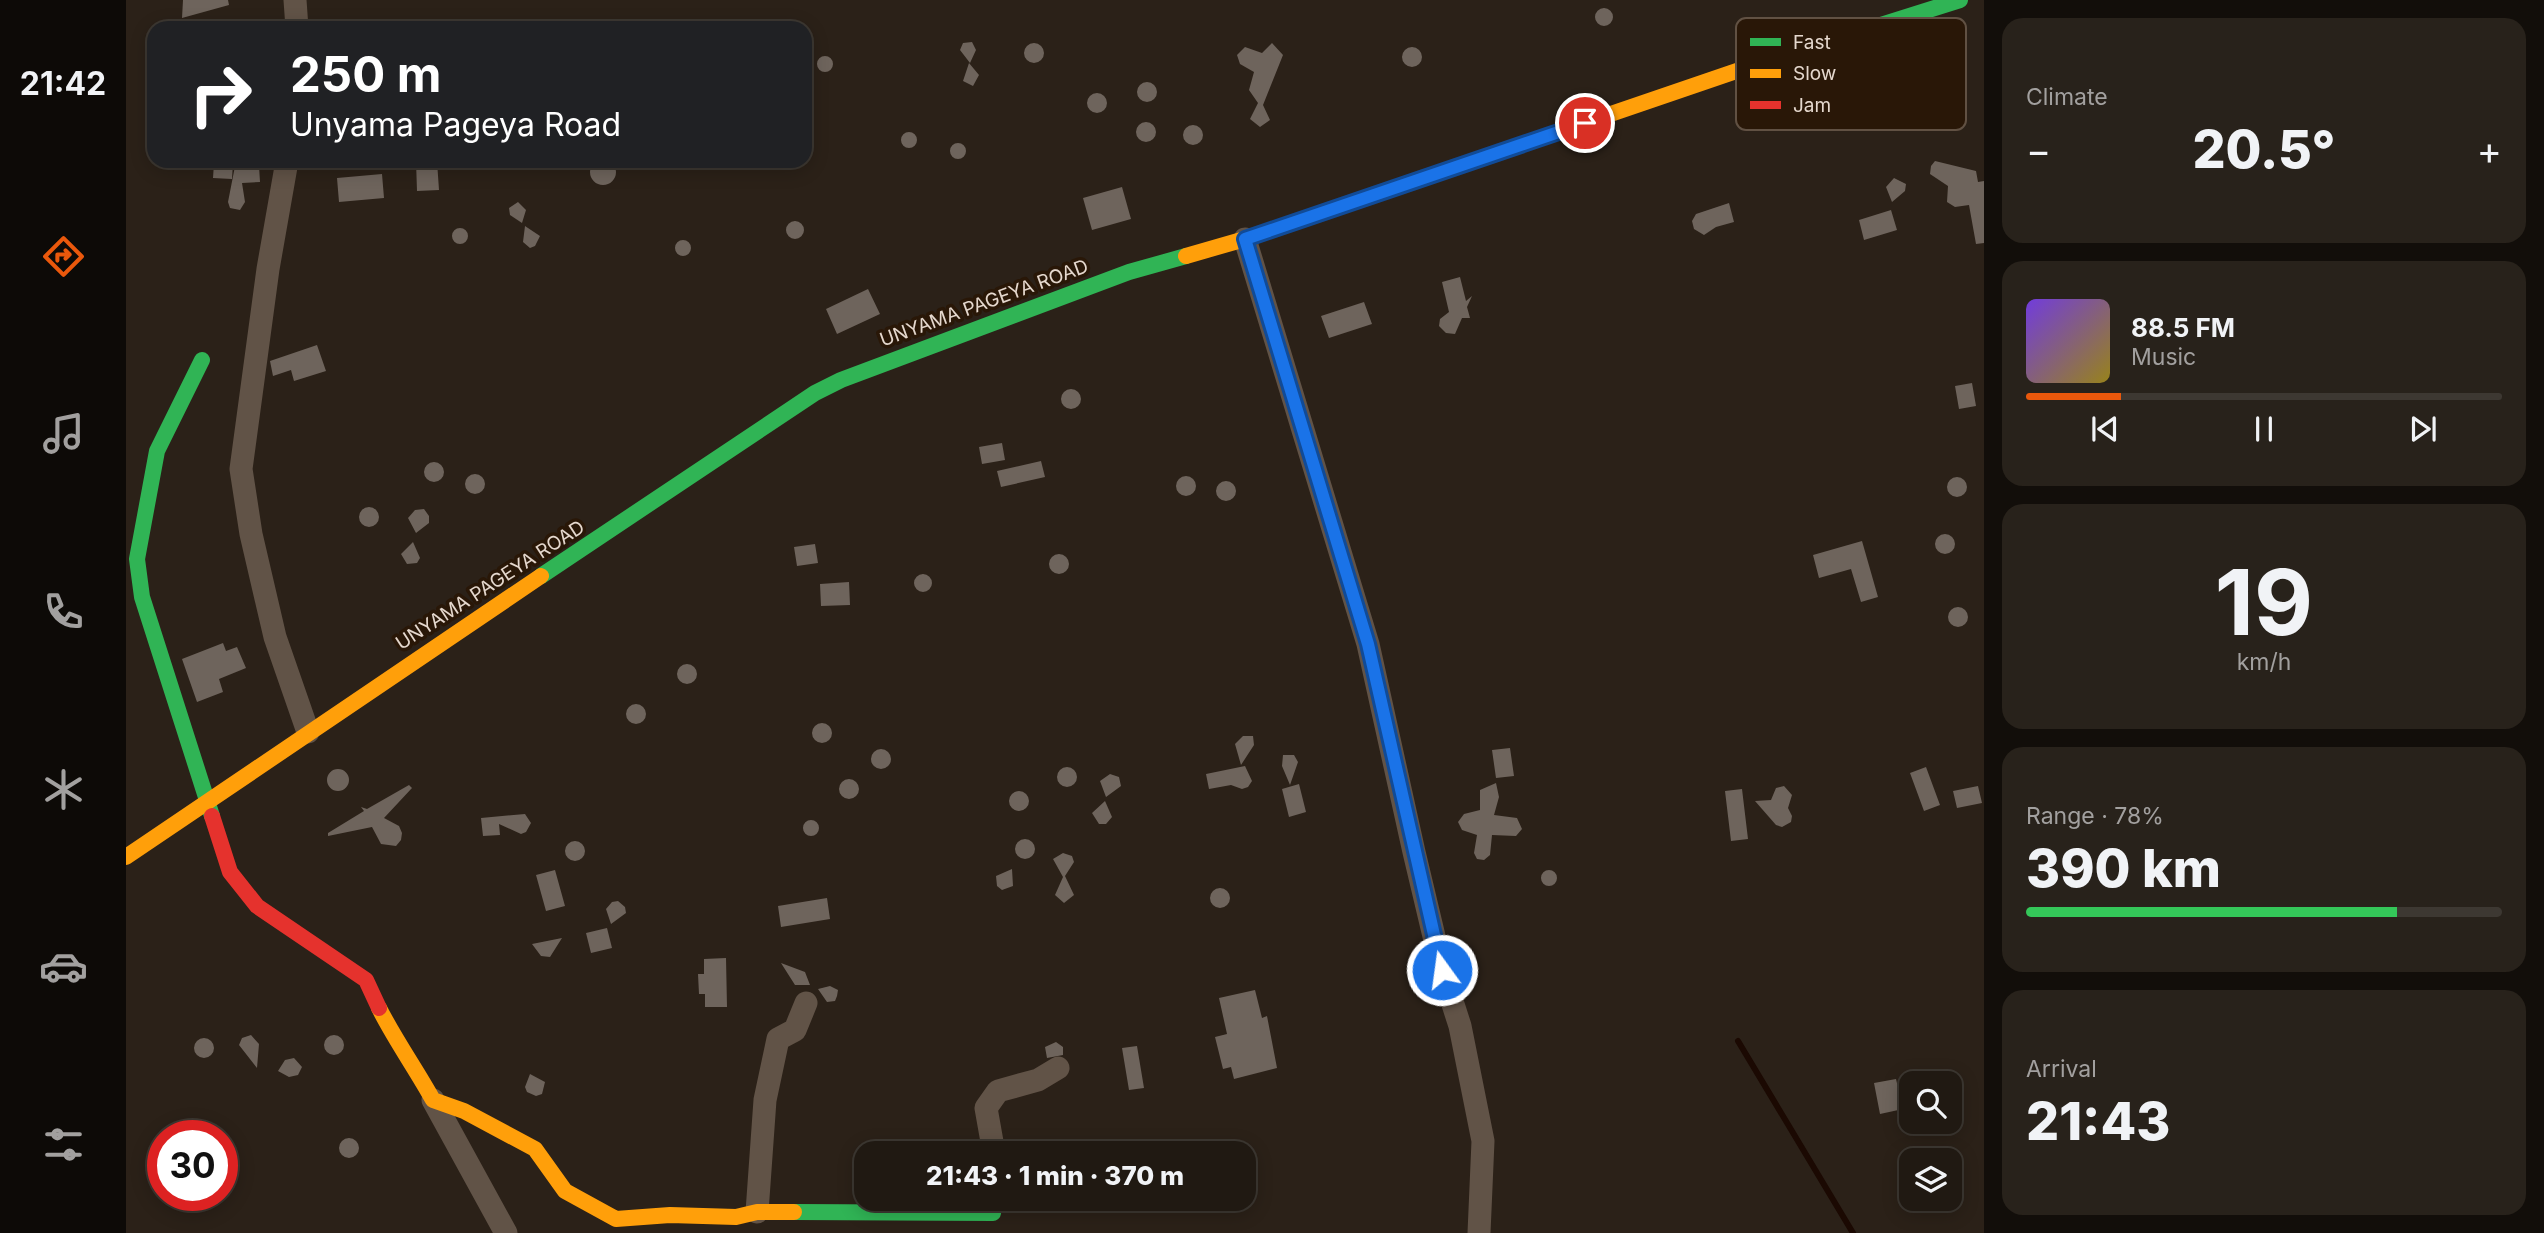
<!DOCTYPE html>
<html lang="en">
<head>
<meta charset="utf-8">
<style>
	:root { --surface:#201912; --page:#28221b; --text:#f1f3f6; --muted:#a2a09f; --line:#3d3832; --accent:#ea580c }
	body { margin:0; font-family:Inter,sans-serif; background:var(--page); color:var(--text); height:100vh; display:flex; flex-direction:column; font-size:26px; white-space:nowrap }
	* { box-sizing:border-box; margin:0 }
	p { font-size:23px; color:var(--muted) }
	.icon { flex:none; width:38px; height:38px; fill:none; stroke:currentColor; stroke-width:2; stroke-linecap:round; stroke-linejoin:round }
	.map { position:relative; flex:1; overflow:hidden }
	.side { display:flex; flex-direction:column; gap:18px; padding:18px; background:#120e0a; width:560px }
	.side>* { flex:none }
	.guide { position:absolute; left:21px; top:21px; width:665px; height:147px; border-radius:21px; box-shadow:0 4px 18px #0003,0 0 0 2px var(--line); background:#202124; color:#fff; overflow:hidden }
	.buttons { position:absolute; left:1773px; top:1071px; display:grid; gap:14px }
	.buttons a { display:grid; place-items:center; width:63px; height:63px; border-radius:14px; background:var(--surface); box-shadow:0 4px 18px #0003,0 0 0 2px var(--line); font-size:35px }
	.speed { position:absolute; left:21px; top:1120px; display:flex; gap:14px; font-size:35px; font-weight:700; text-align:center }
	.speed>* { display:grid; place-content:center; width:91px; height:91px; border-radius:50%; background:var(--surface); box-shadow:0 4px 18px #0003,0 0 0 2px var(--line); line-height:1 }
	.speed .limit { border:10px solid #d22; background:#fff; color:#111 }
	.pin { position:absolute; display:grid; place-items:center; width:60px; height:60px; color:#fff; margin:-30px; border:4px solid #fff; border-radius:50%; box-shadow:0 2px 7px #0007 }
	.me { position:absolute; width:77px; margin:-38px; rotate:346deg; stroke-linejoin:round; filter:drop-shadow(0 0 5px #0008) }
	.turn { display:flex; align-items:center; gap:24px; height:147px; padding:0 28px; font-size:32px }
	.turn .icon { width:91px; height:91px; stroke-width:2.5 }
	.turn b { display:block; font-size:49px; line-height:60px }
	.big { font-size:52px; font-weight:800; line-height:1.1 }
	.side .card { flex:1; display:flex; flex-direction:column; justify-content:center; gap:10px; min-width:0; padding:0 24px; border-radius:21px; background:var(--page) }
	.side .dial { align-items:center; gap:0 }
	.dial b { font-size:91px; line-height:1 }
	.song { display:flex; align-items:center; gap:21px }
	.cover { width:84px; height:84px; border-radius:10px; background:linear-gradient(135deg,hsl(260 70% 55%),hsl(50 70% 35%)) }
	.played { height:7px; border-radius:4px; background:linear-gradient(90deg,var(--accent) 20%,var(--line) 20%) }
	.keys { display:flex; justify-content:space-around; direction:ltr }
	.heat { display:flex; justify-content:space-between; align-items:center; font-size:38px; direction:ltr }
	.charge { height:10px; border-radius:5px; background:linear-gradient(90deg,#34c759 78%,var(--line) 0) }
	.trip { position:absolute; left:728px; top:1141px; width:402px; height:70px; border-radius:21px; background:var(--surface); box-shadow:0 4px 18px #0003,0 0 0 2px var(--line); font-weight:800; line-height:70px; text-align:center }
	main { display:flex; flex:1; min-height:0 }
	.tab-bar { display:flex; flex-direction:column; width:126px; justify-content:space-around; align-items:center; background:#0d0a07; color:var(--muted) }
	.tab-bar .icon { width:49px; height:49px }
	.tab-bar .selected { color:var(--accent) }
	.tab-bar b { font-size:32px; color:var(--text) }
	.map>svg:first-child { display:block }
	.lines { fill:none; stroke-linecap:round; stroke-linejoin:round }
	.stream { stroke:#1b0902; stroke-width:6 }
	.building { fill:#6e645c }
	.street { stroke:#615347; stroke-width:23 }
	.fast { stroke:#30b455; stroke-width:16 }
	.slow { stroke:#ff9f0a; stroke-width:16 }
	.jam { stroke:#e5322d; stroke-width:16 }
	.route-casing { stroke:#114b97; stroke-width:18 }
	.route { stroke:#1a73e8; stroke-width:12 }
	.labels { text-anchor:middle; dominant-baseline:central; stroke-width:7; stroke-linejoin:round; paint-order:stroke }
	.street-label { font-size:19px; fill:#e5d8ce; stroke:#291707 }
	.key { fill:#291707; stroke:#615143; stroke-width:2 }
	.key-label { font-size:19px; fill:#e5d8ce }
</style>
</head>
<body>
<main>
<nav class="tab-bar">
<b>21:42</b>
<svg class="icon selected" aria-label="directions" viewBox="0 0 24 24"><path d="M12 3l9 9-9 9-9-9zM9 14v-3h6M13 9l2 2-2 2"/></svg>
<svg class="icon" aria-label="music" viewBox="0 0 24 24"><path d="M9 18V5l10-2v13"/><circle cx="6" cy="18" r="3"/><circle cx="16" cy="16" r="3"/></svg>
<svg class="icon" aria-label="phone" viewBox="0 0 24 24"><path d="M5 4h4l2 5-3 2q2 4 5 5l2-3 5 2v4C11 20 4 13 5 4z"/></svg>
<svg class="icon" aria-label="climate" viewBox="0 0 24 24"><path d="M12 3v18M4 7l16 10M4 17L20 7"/></svg>
<svg class="icon" aria-label="car" viewBox="0 0 24 24"><path d="M5 17H2v-5l4-1 3-4h7l3 4 3 1v5h-3M9 17h6M6 11h13"/><circle cx="7" cy="17" r="2"/><circle cx="17" cy="17" r="2"/></svg>
<svg class="icon" aria-label="filters" viewBox="0 0 24 24"><path d="M4 7h16M4 17h16"/><circle cx="9" cy="7" r="2"/><circle cx="15" cy="17" r="2"/></svg>
</nav>
<div class="map">
<svg width="1858" height="1233" viewBox="0 0 1858 1233">
	<rect width="100%" height="100%" fill="#2b2118"/>
	<g class="lines">
		<path class="stream" d="M1612 1041 1727 1233"/>
	</g>
	<path class="building" d="M57 0H102L103 5 56 18Z
		M1469 17a9 9 0 1 1 18 0a9 9 0 1 1-18 0Z
		M846 42 850 50 844 63 834 50 837 43Z
		M1146 43 1157 55 1137 105 1144 120 1134 127 1124 119 1132 103 1123 90 1128 72 1114 64 1111 55 1119 47 1136 53Z
		M898 53a10 10 0 1 1 20 0a10 10 0 1 1-20 0Z
		M1276 57a10 10 0 1 1 20 0a10 10 0 1 1-20 0Z
		M691 64a8 8 0 1 1 16 0a8 8 0 1 1-16 0Z
		M843 63 853 75 847 86 837 81Z
		M1011 92a10 10 0 1 1 20 0a10 10 0 1 1-20 0Z
		M961 103a10 10 0 1 1 20 0a10 10 0 1 1-20 0Z
		M1010 132a10 10 0 1 1 20 0a10 10 0 1 1-20 0Z
		M1057 135a10 10 0 1 1 20 0a10 10 0 1 1-20 0Z
		M775 140a8 8 0 1 1 16 0a8 8 0 1 1-16 0Z
		M824 151a8 8 0 1 1 16 0a8 8 0 1 1-16 0Z
		M464 172a13 13 0 1 1 26 0a13 13 0 1 1-26 0Z
		M110 161 114 167 133 166 134 182 116 183 119 202 114 210 104 208 102 202Z
		M290 161H311L313 190 291 191Z
		M1809 161 1850 171 1852 182 1858 181V243L1850 244 1843 205 1829 207 1821 202 1822 186 1804 174 1805 166Z
		M88 163H107L106 179 87 178Z
		M256 174 258 198 213 202 211 178Z
		M1768 178 1780 184 1779 191 1766 202 1760 187Z
		M996 187 1005 219 966 230 957 198Z
		M392 202 400 210 396 223 384 215 383 208Z
		M1603 203 1608 222 1590 227 1578 235 1568 229 1566 221 1570 214Z
		M1765 210 1771 230 1738 240 1733 220Z
		M660 230a9 9 0 1 1 18 0a9 9 0 1 1-18 0Z
		M399 226 414 236 409 246 404 248 397 242Z
		M326 236a8 8 0 1 1 16 0a8 8 0 1 1-16 0Z
		M549 248a8 8 0 1 1 16 0a8 8 0 1 1-16 0Z
		M1334 277 1340 301 1346 296 1341 307 1344 318H1336L1329 334 1320 333 1313 326 1314 319 1323 312 1316 282Z
		M742 289 754 314 711 334 700 309Z
		M1238 302 1246 324 1203 338 1195 316Z
		M191 345 200 371 168 381 165 370 147 376 144 361Z
		M1846 383 1850 406 1833 409 1829 386Z
		M935 399a10 10 0 1 1 20 0a10 10 0 1 1-20 0Z
		M876 443 879 460 856 464 853 447Z
		M915 461 919 477 875 487 871 471Z
		M298 472a10 10 0 1 1 20 0a10 10 0 1 1-20 0Z
		M339 484a10 10 0 1 1 20 0a10 10 0 1 1-20 0Z
		M1050 486a10 10 0 1 1 20 0a10 10 0 1 1-20 0Z
		M1821 487a10 10 0 1 1 20 0a10 10 0 1 1-20 0Z
		M1090 491a10 10 0 1 1 20 0a10 10 0 1 1-20 0Z
		M233 517a10 10 0 1 1 20 0a10 10 0 1 1-20 0Z
		M298 509 303 516V523L290 533 282 518 289 510Z
		M1809 544a10 10 0 1 1 20 0a10 10 0 1 1-20 0Z
		M1736 541 1752 597 1735 602 1725 569 1693 578 1687 555Z
		M287 542 294 558 291 563 281 564 275 554Z
		M689 544 692 563 671 566 668 547Z
		M923 564a10 10 0 1 1 20 0a10 10 0 1 1-20 0Z
		M788 583a9 9 0 1 1 18 0a9 9 0 1 1-18 0Z
		M723 582 724 605 695 606 694 584Z
		M1822 617a10 10 0 1 1 20 0a10 10 0 1 1-20 0Z
		M97 643 100 651 111 647 120 668 93 679 97 692 71 702 56 659Z
		M551 674a10 10 0 1 1 20 0a10 10 0 1 1-20 0Z
		M500 714a10 10 0 1 1 20 0a10 10 0 1 1-20 0Z
		M686 733a10 10 0 1 1 20 0a10 10 0 1 1-20 0Z
		M1117 736H1127L1128 745 1115 765 1109 744Z
		M1384 748 1388 776 1370 778 1366 750Z
		M745 759a10 10 0 1 1 20 0a10 10 0 1 1-20 0Z
		M1157 755H1168L1172 762 1164 785 1156 766Z
		M1119 766 1126 781 1122 787 1116 789 1105 785 1083 789 1080 774Z
		M1800 767 1814 805 1798 811 1784 773Z
		M931 777a10 10 0 1 1 20 0a10 10 0 1 1-20 0Z
		M201 780a11 11 0 1 1 22 0a11 11 0 1 1-22 0Z
		M984 774 993 777 995 786 980 797 974 781Z
		M713 789a10 10 0 1 1 20 0a10 10 0 1 1-20 0Z
		M1370 783 1373 797 1368 815 1391 818 1396 829 1390 836 1366 835 1364 855 1358 860 1351 859 1348 853 1351 835 1336 830 1332 822 1338 814 1354 810V790Z
		M1173 784 1180 812 1163 817 1156 789Z
		M283 785 286 788 258 818 273 826 276 833 275 840 270 846 255 844 246 827 202 836V833L238 811 235 807 241 809Z
		M1658 786 1666 795 1662 808 1666 816 1665 822 1656 827 1650 825 1629 801 1645 800 1650 788Z
		M1852 786 1856 803 1831 808 1827 791Z
		M1616 789 1622 839 1605 841 1599 791Z
		M883 801a10 10 0 1 1 20 0a10 10 0 1 1-20 0Z
		M979 801 986 817 980 824H973L966 813Z
		M399 814 405 823 400 832 395 834 373 824 374 835 357 836 355 818Z
		M677 828a8 8 0 1 1 16 0a8 8 0 1 1-16 0Z
		M889 849a10 10 0 1 1 20 0a10 10 0 1 1-20 0Z
		M439 851a10 10 0 1 1 20 0a10 10 0 1 1-20 0Z
		M937 853 946 856 948 862 939 876 948 895 938 903 929 895 937 877 927 859Z
		M886 869 887 886 876 890 871 886 870 876Z
		M1415 878a8 8 0 1 1 16 0a8 8 0 1 1-16 0Z
		M429 870 439 906 420 911 410 875Z
		M1084 898a10 10 0 1 1 20 0a10 10 0 1 1-20 0Z
		M701 898 704 919 655 927 652 906Z
		M492 901 499 907 500 913 485 924 480 909 486 902Z
		M481 928 486 948 465 953 460 933Z
		M436 938 424 957 415 956 406 944Z
		M600 958 601 1007H579V994H573L572 974H578V959Z
		M655 963 679 972 684 985H669Z
		M704 986 712 990 711 996 709 1001 701 1002 692 989Z
		M1129 990 1136 1018 1141 1016 1151 1068 1108 1079 1105 1067 1097 1069 1089 1037 1101 1034 1093 998Z
		M125 1035 133 1044 131 1068 113 1045 116 1038Z
		M198 1045a10 10 0 1 1 20 0a10 10 0 1 1-20 0Z
		M68 1048a10 10 0 1 1 20 0a10 10 0 1 1-20 0Z
		M930 1042 937 1047V1055L921 1058 919 1047Z
		M1011 1046 1018 1088 1003 1090 996 1048Z
		M168 1058 176 1067 172 1075 163 1077 152 1071 159 1060Z
		M404 1074 419 1082 416 1094 410 1096 401 1092 399 1087Z
		M1770 1079 1777 1109 1754 1114 1748 1083Z
		M213 1148a10 10 0 1 1 20 0a10 10 0 1 1-20 0Z"/>
	<g class="lines">
		<path class="street" d="M169 0 171 28
			M161 161 142 269 115 469 125 534 149 637 182 732
			M1119 239 1242 644 1288 852 1316 970 1334 1026 1357 1141 1353 1233
			M307 1100 380 1233
			M868 1153 860 1108 872 1091 912 1080 932 1068
			M631 1212 639 1100 652 1039 669 1030 680 1003"/>
		<path class="fast" d="M1631 64 1834 0
			M76 360 31 451 11 559 16 597 86 816
			M415 576 689 393 715 380 1003 272 1060 256
			M668 1212 867 1213 869 1199"/>
		<path class="slow" d="M1060 256 1119 239 1631 64
			M0 857 415 576
			M253 1008C269 1040 290 1069 307 1100L338 1111 409 1149 439 1191 490 1219 544 1215 610 1217 631 1212H668"/>
		<path class="jam" d="M86 816 104 872 131 906 240 980 253 1008"/>
	</g>
	<g class="lines">
		<defs>
			<path id="route" d="M1316 970 1242 644 1119 239 1459 123"/>
		</defs>
		<use href="#route" class="route-casing"/>
		<use href="#route" class="route"/>
	</g>
	<g class="labels">
		<g class="street-label">
			<text transform="translate(858 303) rotate(-20)">UNYAMA PAGEYA ROAD</text>
			<text transform="translate(364 585) rotate(-33)">UNYAMA PAGEYA ROAD</text>
		</g>
	</g>
	<rect x="1610" y="18" width="230" height="112" rx="10" class="key"/>
	<rect x="1624" y="38" width="31" height="8" fill="#30b455"/>
	<rect x="1624" y="69" width="31" height="9" fill="#ff9f0a"/>
	<rect x="1624" y="101" width="31" height="8" fill="#e5322d"/>
	<g class="key-label">
		<text x="1667" y="49">Fast</text>
		<text x="1667" y="80">Slow</text>
		<text x="1667" y="112">Jam</text>
	</g>
</svg>
<div class="buttons">
<a><svg class="icon" aria-label="search" viewBox="0 0 24 24"><circle cx="10" cy="10" r="6"/><path d="M15 15l6 6"/></svg></a>
<a><svg class="icon" aria-label="layers" viewBox="0 0 24 24"><path d="M12 4l9 5-9 5-9-5zM3 14l9 5 9-5"/></svg></a>
</div>
<div class="speed"><div class="limit">30</div></div>
<div class="pin" style="left:1459px;top:123px;background:#d93025"><svg class="icon" aria-label="arrive" viewBox="0 0 24 24"><path d="M6 21V4h12l-3 4 3 4H6"/></svg></div>
<svg class="me" style="left:1316px;top:970px" viewBox="-20 -20 40 40"><circle r="17" fill="#1a73e8" stroke="#fff" stroke-width="3"/><path d="M0-11L8 9 0 5-8 9z" fill="#fff"/></svg>
<div class="trip">21:43 · 1 min · 370 m</div>
<div class="guide">
<div class="turn"><svg class="icon" aria-label="right" viewBox="0 0 24 24"><path d="M7 20v-9h11M14 6l5 5-5 5"/></svg><div><b>250 m</b>Unyama Pageya Road</div></div>
</div>
</div>
<section class="side">
<div class="card"><p>Climate</p>
<div class="heat"><a>−</a><b class="big">20.5°</b><a>+</a></div>
</div>
<div class="card">
<div class="song"><i class="cover"></i><div><b>88.5 FM</b><p>Music</p></div></div>
<div class="played"></div>
<div class="keys"><svg class="icon" aria-label="previous" viewBox="0 0 24 24"><path d="M18 5L8 12l10 7zM5 5v14"/></svg><svg class="icon" aria-label="pause" viewBox="0 0 24 24"><path d="M8 5v14M16 5v14"/></svg><svg class="icon" aria-label="next" viewBox="0 0 24 24"><path d="M6 5l10 7-10 7zM19 5v14"/></svg></div>
</div>
<div class="card dial"><b>19</b><p>km/h</p></div>
<div class="card"><p>Range · 78%</p><b class="big">390 km</b><div class="charge"></div></div>
<div class="card"><p>Arrival</p><b class="big">21:43</b></div>
</section>
</main>
</body>
</html>
